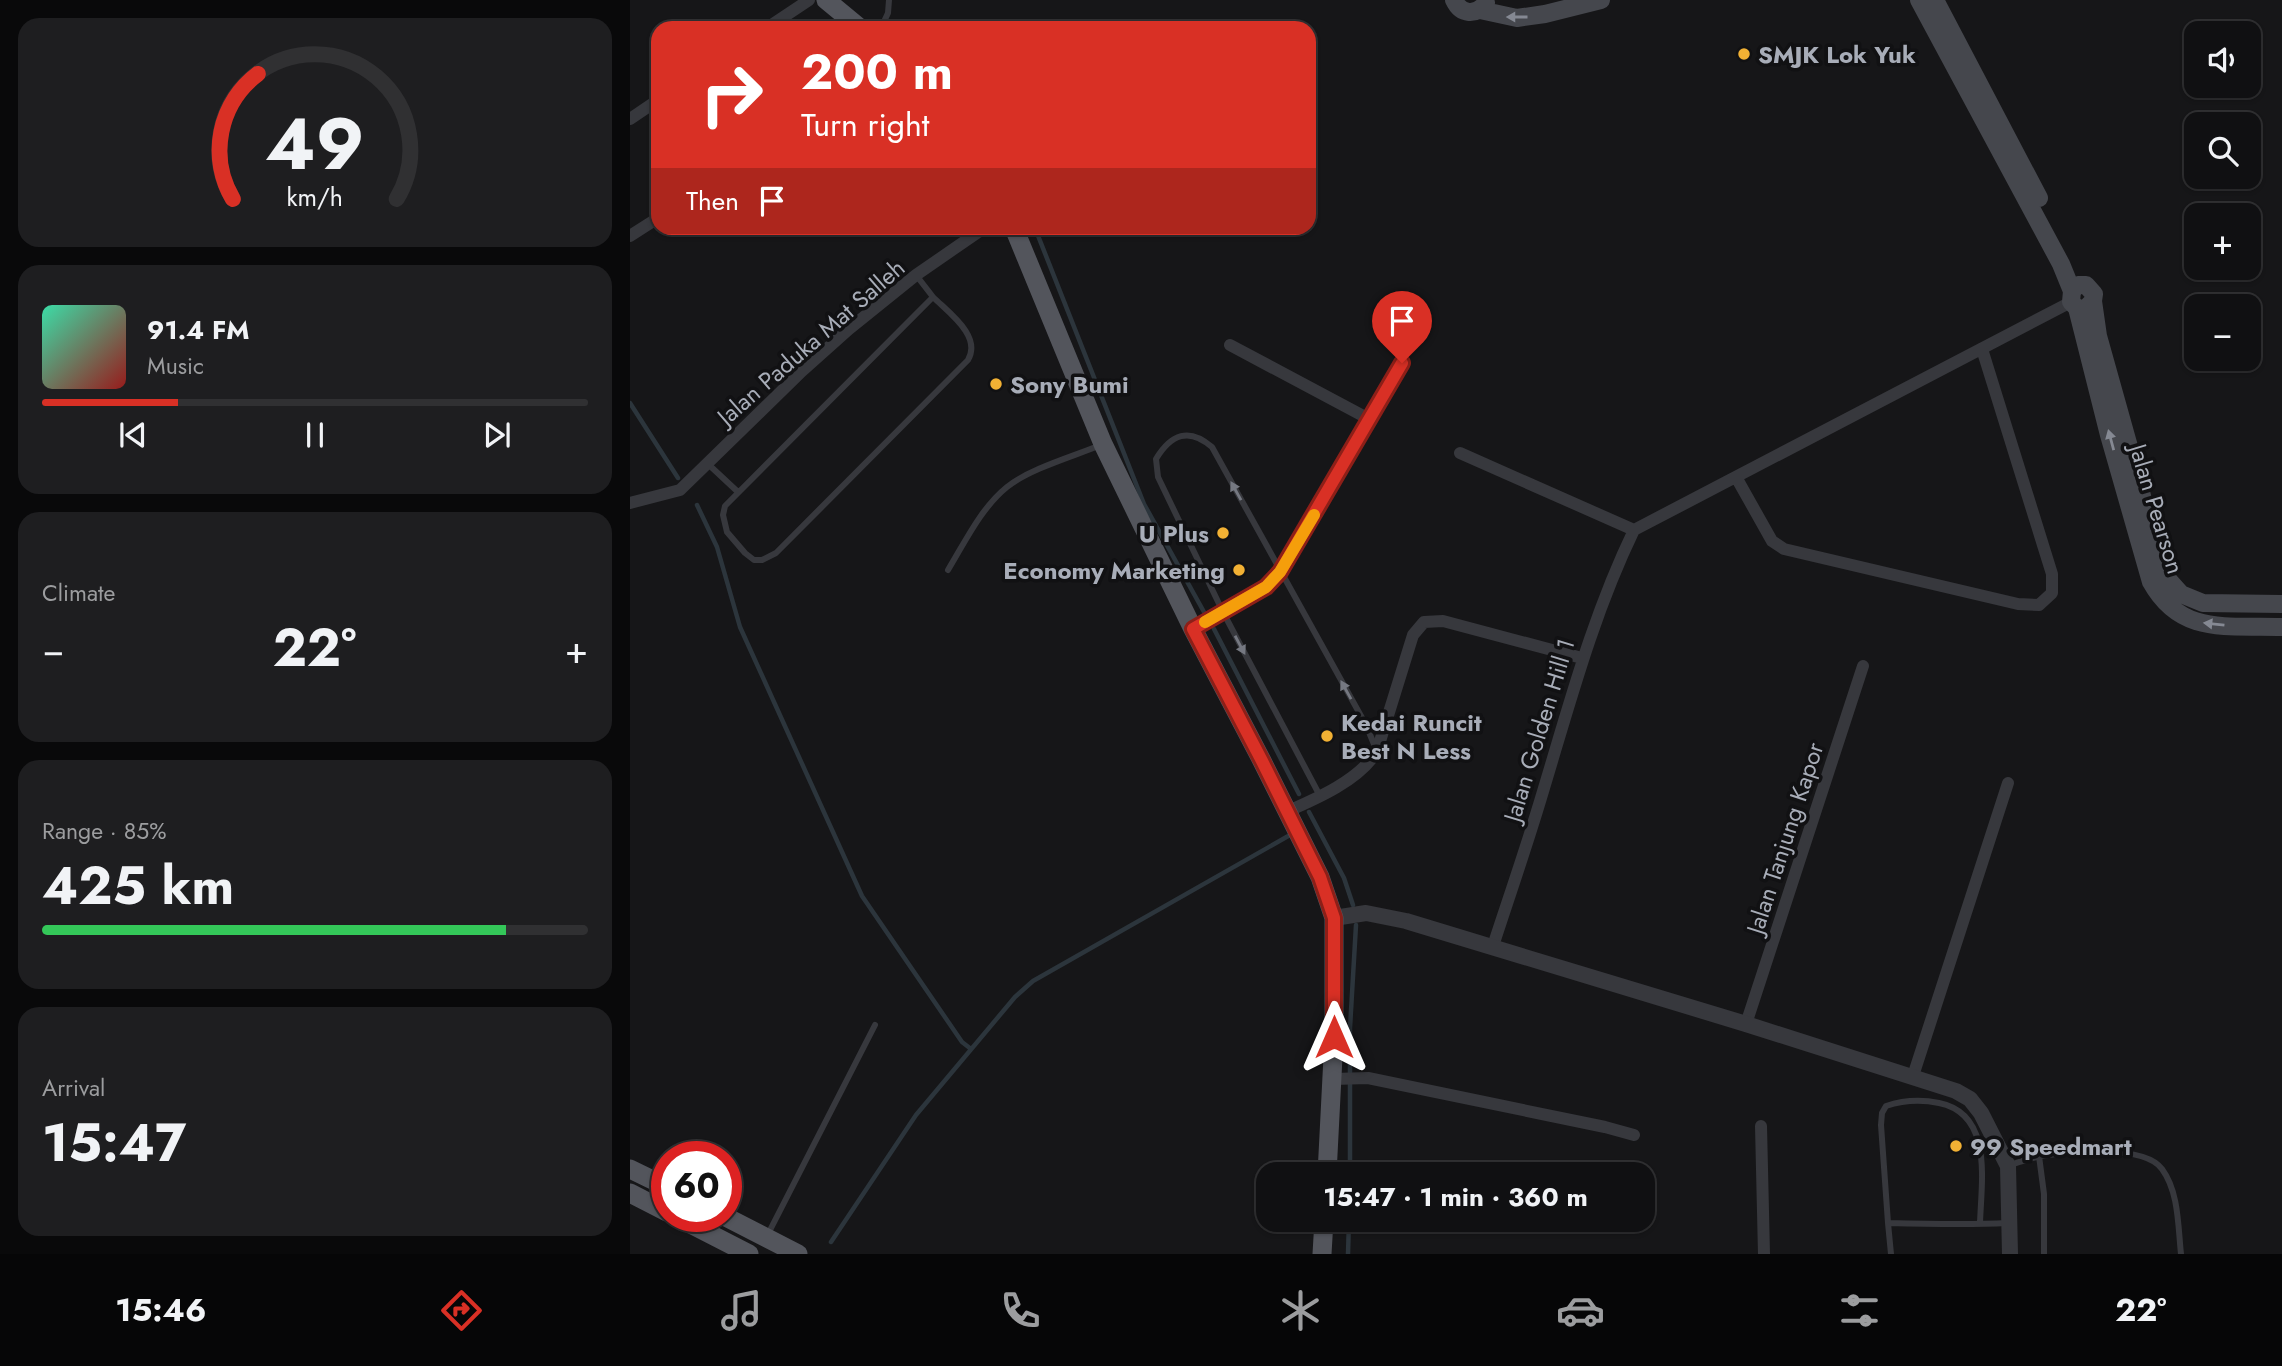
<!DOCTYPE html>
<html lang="en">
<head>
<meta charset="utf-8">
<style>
	:root { --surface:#101012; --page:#1e1e20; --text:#f1f3f6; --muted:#9c9d9f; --line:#303032; --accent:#d93025 }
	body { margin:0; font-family:Jost,sans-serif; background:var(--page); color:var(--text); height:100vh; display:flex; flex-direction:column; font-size:26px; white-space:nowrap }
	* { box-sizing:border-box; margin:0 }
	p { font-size:23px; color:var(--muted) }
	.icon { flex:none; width:38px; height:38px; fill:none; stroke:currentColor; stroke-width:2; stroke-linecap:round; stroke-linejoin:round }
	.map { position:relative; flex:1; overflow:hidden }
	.side { display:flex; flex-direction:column; gap:18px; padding:18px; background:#09090a; width:630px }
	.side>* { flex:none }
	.hud { position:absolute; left:21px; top:21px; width:665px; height:214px; border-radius:21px; box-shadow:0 2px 5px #0004,0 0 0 2px var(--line); background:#d93025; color:#fff; overflow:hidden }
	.tools { position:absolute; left:1554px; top:21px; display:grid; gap:14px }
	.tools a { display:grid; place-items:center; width:77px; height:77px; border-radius:14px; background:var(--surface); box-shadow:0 2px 5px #0004,0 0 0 2px var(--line); font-size:35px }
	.speed { position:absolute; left:21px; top:1141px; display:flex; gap:14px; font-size:35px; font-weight:700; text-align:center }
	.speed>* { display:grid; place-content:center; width:91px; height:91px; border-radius:50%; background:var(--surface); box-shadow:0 2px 5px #0004,0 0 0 2px var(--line); line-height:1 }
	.speed .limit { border:10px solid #d22; background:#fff; color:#111 }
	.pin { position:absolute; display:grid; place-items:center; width:60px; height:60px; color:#fff; margin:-72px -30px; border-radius:50% 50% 50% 0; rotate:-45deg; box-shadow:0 0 7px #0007 }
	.pin .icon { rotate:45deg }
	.me { position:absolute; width:77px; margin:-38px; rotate:0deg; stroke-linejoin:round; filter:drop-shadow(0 0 5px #0008) }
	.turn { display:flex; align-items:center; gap:24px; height:147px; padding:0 35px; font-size:32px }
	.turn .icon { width:91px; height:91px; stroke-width:2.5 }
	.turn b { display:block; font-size:49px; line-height:60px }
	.then { display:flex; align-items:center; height:66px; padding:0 35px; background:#0003; gap:14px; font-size:26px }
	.big { font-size:52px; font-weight:700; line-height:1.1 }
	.side .widget { flex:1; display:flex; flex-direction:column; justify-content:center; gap:10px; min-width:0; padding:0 24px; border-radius:21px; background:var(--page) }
	.side .dial { align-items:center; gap:0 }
	.dial svg { height:182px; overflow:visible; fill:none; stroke:var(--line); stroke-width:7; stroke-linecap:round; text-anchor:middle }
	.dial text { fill:var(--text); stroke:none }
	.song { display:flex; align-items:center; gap:21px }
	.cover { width:84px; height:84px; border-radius:10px; background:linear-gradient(135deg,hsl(160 70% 55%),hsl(0 70% 35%)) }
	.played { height:7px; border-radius:4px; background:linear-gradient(90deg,var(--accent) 25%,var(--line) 25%) }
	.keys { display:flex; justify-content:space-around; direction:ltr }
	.heat { display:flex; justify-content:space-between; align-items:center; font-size:38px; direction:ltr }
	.charge { height:10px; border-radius:5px; background:linear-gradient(90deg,#34c759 85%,var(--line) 0) }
	.trip { position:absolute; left:626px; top:1162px; width:399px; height:70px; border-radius:21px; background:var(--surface); box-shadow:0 2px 5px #0004,0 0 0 2px var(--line); font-weight:700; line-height:70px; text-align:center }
	.tab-bar { display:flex; height:112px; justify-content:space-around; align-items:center; background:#060607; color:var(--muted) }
	.tab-bar .icon { width:49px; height:49px }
	.tab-bar .on { color:var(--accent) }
	.tab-bar b { font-size:32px; color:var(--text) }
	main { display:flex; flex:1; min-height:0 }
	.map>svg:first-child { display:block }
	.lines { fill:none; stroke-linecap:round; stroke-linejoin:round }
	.stream { stroke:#2c353c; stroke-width:4.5 }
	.service { stroke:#37383d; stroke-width:6 }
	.minor { stroke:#37383d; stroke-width:12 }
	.tertiary { stroke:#37383d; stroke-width:16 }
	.secondary { stroke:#45474d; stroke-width:18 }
	.primary { stroke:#53555c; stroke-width:19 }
	.oneway { fill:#858993 }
	.oneway2 { fill:#757881 }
	.route-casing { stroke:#8d1f18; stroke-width:18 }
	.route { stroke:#d93025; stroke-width:12 }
	.slow { stroke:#f59e0b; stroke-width:12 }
	.poi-dot { fill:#f2b134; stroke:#111113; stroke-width:2.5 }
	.labels { text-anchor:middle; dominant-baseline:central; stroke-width:7; stroke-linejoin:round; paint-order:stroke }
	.poi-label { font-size:24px; font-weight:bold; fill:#a8adb8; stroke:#111113; text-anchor:start }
	.street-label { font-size:24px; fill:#a8adb8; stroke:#111113 }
</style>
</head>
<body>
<main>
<section class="side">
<div class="widget dial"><svg viewBox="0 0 100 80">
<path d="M14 69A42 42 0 1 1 86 69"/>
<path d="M14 69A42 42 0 0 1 25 14" stroke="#d93025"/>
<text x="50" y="56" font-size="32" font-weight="700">49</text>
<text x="50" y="72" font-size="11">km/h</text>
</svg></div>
<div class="widget">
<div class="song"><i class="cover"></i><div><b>91.4 FM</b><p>Music</p></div></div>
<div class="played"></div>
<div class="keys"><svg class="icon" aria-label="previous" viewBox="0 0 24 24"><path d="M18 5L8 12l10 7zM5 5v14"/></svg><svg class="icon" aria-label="pause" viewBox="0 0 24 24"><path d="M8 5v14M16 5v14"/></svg><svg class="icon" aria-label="next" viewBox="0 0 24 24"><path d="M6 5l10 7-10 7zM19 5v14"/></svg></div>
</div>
<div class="widget"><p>Climate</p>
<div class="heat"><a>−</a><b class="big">22°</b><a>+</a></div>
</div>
<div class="widget"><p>Range · 85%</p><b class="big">425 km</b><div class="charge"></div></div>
<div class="widget"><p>Arrival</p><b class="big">15:47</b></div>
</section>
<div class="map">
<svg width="1652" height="1254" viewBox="0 0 1652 1254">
	<rect width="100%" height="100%" fill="#161618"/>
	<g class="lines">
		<path class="stream" d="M405 228 514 504 574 612
			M0 403 48 478
			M67 505 87 547 110 627 232 896 332 1042 341 1049
			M584 629 669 794
			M679 812 714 878 723 905
			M720 1174V1028L726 925
			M201 1242 286 1115 385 997 403 981 660 835
			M718 1254 719 1220"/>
		<path class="service" d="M251 28 258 13 259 0
			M286 275 303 297 95 506 93 515 97 532 115 553 124 560H132L146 553 338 360C352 336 319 313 303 297
			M78 464 108 492
			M318 570C335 542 351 508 377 487 399 469 444 456 471 445
			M690 796 593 612 528 477 526 459C541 434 559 427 582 447L736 725 746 749
			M1409 1156 1414 1194V1254
			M1380 1165C1390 1162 1401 1158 1411 1156 1439 1152 1514 1144 1532 1169 1549 1192 1548 1227 1551 1254
			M1258 1223 1261 1254
			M1350 1224C1351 1183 1364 1114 1309 1103 1290 1099 1274 1100 1256 1106L1252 1113 1251 1125 1258 1223C1298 1224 1338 1225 1377 1223
			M137 1236 245 1025"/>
		<path class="minor" d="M137 28 179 0
			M0 119 28 100
			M0 236 28 218
			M600 345 739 419
			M830 453 1004 530
			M1106 477 1142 541 1154 549 1388 604 1409 605 1422 593V574L1352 349
			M0 503 50 490 172 371 219 329 286 275 354 228
			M1004 530 1441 302
			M563 629 636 587 650 572 772 363
			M656 812C686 799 730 780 747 751L783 635 794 622 813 621 952 658
			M863 946C879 897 896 848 911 798 939 706 962 617 1004 530
			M1116 1024 1233 666
			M1283 1076 1378 783
			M703 1079 738 1078 975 1127 1004 1135
			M1131 1126 1134 1254"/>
		<path class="tertiary" d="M704 918 736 913 776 921 1116 1024 1326 1091 1340 1099 1351 1113 1378 1166 1380 1254"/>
		<path class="secondary" d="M824 0C831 15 846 16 856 3
			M1289 0 1431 264 1442 291 1441 302 1447 308 1455 309 1463 301 1464 294 1456 285H1448L1442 291
			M1305 0 1409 198
			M850 10 887 18 915 14 971 0
			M1463 301 1468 336 1508 479 1524 547 1534 575 1551 594 1573 603 1652 604
			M1447 308 1479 435 1521 582C1551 636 1597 625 1652 627"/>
		<path class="primary" d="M196 0 230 28
			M384 228 473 444 563 629 632 761 690 877 704 918V1037L697 1174
			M0 1169 37 1187
			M0 1193 37 1212
			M45 1216 119 1254
			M94 1216 168 1254
			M692 1254 694 1220"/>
	</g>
	<defs><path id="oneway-solid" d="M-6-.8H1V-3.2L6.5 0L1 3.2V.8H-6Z" transform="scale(1.75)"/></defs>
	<g class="oneway">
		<use href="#oneway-solid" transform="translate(887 17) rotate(-180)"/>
		<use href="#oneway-solid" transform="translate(1481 440) rotate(-105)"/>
		<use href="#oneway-solid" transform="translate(1584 624) rotate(-174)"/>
	</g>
	<g class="oneway2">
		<use href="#oneway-solid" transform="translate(606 491) rotate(-119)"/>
		<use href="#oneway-solid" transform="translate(610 645) rotate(62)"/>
		<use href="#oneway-solid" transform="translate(716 690) rotate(-119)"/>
	</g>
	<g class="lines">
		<defs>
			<path id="route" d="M704 1037V918L690 877 632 761 563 629 636 587 650 572 772 363"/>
		</defs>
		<use href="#route" class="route-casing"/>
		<use href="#route" class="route"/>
		<path class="slow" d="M575 622 636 587 650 572 684 515"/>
	</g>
	<g class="poi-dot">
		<circle cx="1114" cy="54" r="7"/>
		<circle cx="366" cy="384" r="7"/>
		<circle cx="593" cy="533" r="7"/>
		<circle cx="609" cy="570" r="7"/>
		<circle cx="697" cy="736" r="7"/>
		<circle cx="1326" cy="1146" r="7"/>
	</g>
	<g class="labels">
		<g class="poi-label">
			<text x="1128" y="54">SMJK Lok Yuk</text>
			<text x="380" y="384">Sony Bumi</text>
			<text x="579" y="533" text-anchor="end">U Plus</text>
			<text x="595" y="570" text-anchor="end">Economy Marketing</text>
			<text x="711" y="722">Kedai Runcit<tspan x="711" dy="28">Best N Less</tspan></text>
			<text x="1340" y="1146">99 Speedmart</text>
		</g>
		<g class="street-label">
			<text transform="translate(181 342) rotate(-41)">Jalan Paduka Mat Salleh</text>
			<text transform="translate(1527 509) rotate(73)">Jalan Pearson</text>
			<text transform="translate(909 730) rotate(-73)">Jalan Golden Hill 1</text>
			<text transform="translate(1155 838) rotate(-72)">Jalan Tanjung Kapor</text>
		</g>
	</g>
</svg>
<div class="tools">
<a><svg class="icon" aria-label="sound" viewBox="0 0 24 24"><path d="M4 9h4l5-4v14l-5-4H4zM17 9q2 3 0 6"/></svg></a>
<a><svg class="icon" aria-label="search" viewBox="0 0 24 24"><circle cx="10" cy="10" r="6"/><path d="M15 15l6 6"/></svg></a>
<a>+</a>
<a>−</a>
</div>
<div class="speed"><div class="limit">60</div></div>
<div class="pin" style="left:772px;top:363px;background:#d93025"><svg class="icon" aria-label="arrive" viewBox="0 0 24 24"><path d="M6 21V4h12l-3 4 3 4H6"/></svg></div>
<svg class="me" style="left:704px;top:1037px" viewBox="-20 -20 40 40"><path d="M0-17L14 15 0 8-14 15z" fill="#d93025" stroke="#fff" stroke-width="4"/></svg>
<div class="trip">15:47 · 1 min · 360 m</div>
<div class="hud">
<div class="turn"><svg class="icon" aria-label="right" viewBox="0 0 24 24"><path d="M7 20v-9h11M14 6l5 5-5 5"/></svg><div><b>200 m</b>Turn right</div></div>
<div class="then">Then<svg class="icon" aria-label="arrive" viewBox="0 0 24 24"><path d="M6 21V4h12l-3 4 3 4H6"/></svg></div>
</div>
</div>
</main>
<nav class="tab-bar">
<b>15:46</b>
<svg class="icon on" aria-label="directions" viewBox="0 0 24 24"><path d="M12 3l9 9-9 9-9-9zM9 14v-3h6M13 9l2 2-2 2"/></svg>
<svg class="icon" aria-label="music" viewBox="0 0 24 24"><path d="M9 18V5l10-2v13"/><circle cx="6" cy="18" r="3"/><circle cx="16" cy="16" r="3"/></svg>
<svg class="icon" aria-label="phone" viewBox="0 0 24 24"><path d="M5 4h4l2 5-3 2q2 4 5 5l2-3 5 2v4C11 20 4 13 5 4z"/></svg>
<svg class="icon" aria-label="climate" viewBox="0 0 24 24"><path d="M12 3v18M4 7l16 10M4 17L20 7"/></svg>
<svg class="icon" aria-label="car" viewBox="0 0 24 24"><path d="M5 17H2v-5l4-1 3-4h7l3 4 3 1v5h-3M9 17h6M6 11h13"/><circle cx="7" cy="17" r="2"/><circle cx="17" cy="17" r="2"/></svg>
<svg class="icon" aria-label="filters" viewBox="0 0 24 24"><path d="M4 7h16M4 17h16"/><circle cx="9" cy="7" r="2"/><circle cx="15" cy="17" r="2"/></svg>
<b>22°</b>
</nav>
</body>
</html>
